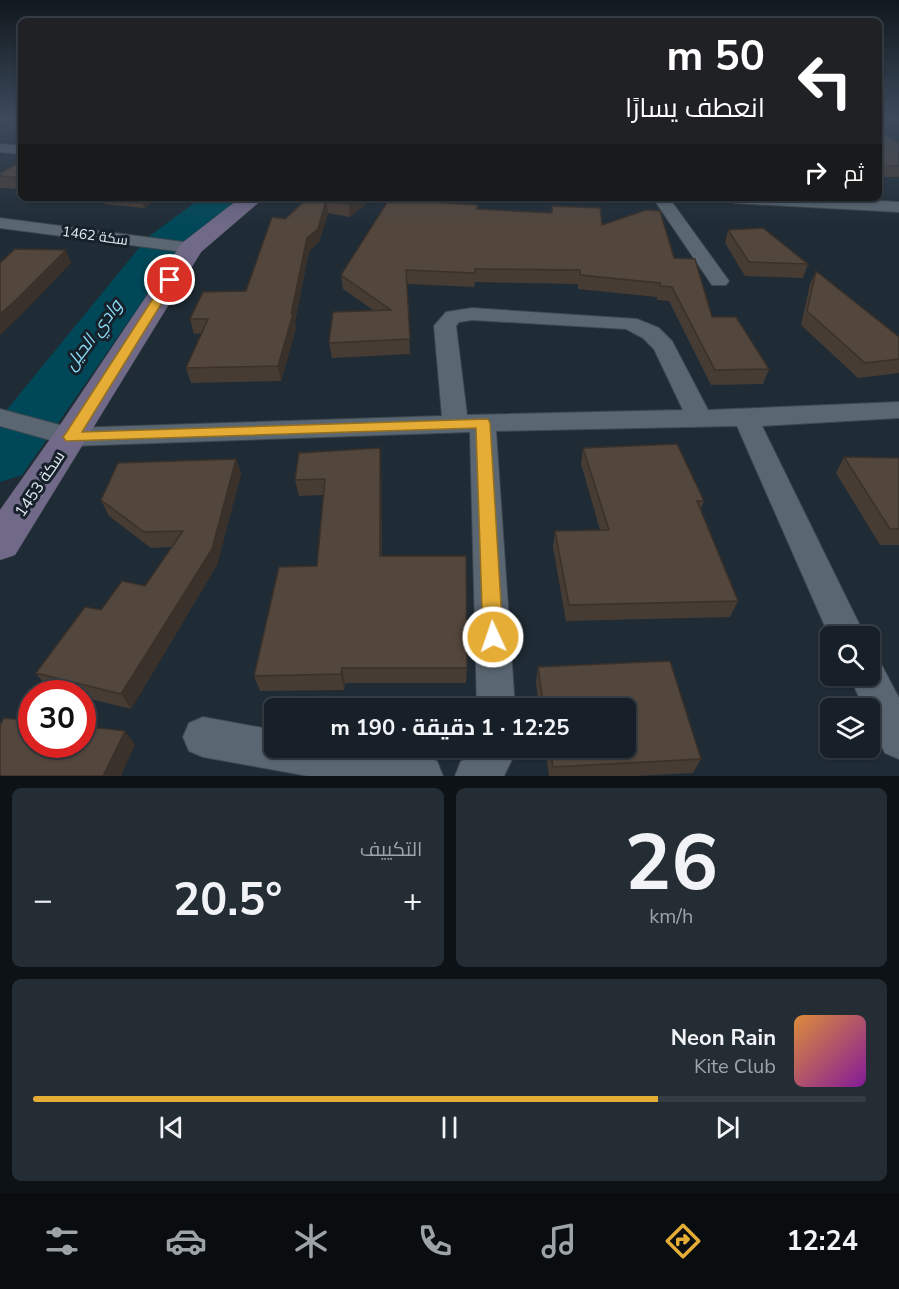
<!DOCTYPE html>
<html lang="ar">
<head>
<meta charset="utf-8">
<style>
	:root { --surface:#172028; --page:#242d34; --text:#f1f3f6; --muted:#9ea3a8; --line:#363e45; --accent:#e5ad35 }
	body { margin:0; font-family:"Nunito Sans",Cairo,sans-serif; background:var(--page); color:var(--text); direction:rtl; height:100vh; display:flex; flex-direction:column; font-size:22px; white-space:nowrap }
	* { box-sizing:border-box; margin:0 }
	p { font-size:20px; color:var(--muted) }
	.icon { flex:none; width:33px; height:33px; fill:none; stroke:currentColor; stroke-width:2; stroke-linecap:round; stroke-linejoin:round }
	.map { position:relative; height:776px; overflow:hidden; direction:ltr }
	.sheet { display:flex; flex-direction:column; gap:12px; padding:12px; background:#0d1216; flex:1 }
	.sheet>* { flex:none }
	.top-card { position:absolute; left:18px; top:18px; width:864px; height:183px; border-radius:9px; box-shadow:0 2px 4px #0004,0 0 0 2px var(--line); direction:rtl; background:#202124; color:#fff; overflow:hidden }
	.fabs { position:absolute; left:820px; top:626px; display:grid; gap:12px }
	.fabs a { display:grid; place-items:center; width:60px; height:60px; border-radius:9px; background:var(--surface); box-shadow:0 2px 4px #0004,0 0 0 2px var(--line); font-size:30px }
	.speed { position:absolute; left:18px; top:680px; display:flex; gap:12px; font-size:30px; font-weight:700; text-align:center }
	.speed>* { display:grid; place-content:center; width:78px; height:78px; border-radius:50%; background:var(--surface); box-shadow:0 2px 4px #0004,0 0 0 2px var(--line); line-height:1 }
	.speed .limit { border:9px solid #d22; background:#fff; color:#111 }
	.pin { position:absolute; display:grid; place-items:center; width:51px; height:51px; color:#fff; margin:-26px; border:3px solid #fff; border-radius:50%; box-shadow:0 2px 6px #0007 }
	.me { position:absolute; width:66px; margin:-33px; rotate:357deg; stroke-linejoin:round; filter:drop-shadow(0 0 4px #0008) }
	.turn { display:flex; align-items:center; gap:21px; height:126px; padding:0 18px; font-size:27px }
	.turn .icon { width:78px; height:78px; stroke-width:2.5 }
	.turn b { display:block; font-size:42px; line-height:51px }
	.then { display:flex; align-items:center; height:57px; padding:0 18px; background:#0003; gap:12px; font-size:22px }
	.big { font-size:45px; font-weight:700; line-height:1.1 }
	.sheet .widget { flex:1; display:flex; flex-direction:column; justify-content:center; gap:9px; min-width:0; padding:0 21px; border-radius:9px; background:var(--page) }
	.sheet .dial { align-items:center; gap:0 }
	.dial b { font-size:78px; line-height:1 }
	.song { display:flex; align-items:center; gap:18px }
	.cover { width:72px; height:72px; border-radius:9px; background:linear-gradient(135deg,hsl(30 70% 55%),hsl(290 70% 35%)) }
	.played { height:6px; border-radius:3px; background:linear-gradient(90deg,var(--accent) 75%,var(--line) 75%) }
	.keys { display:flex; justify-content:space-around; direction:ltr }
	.heat { display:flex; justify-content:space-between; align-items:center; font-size:33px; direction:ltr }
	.sheet .tiles { flex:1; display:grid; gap:12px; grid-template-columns:1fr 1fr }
	.widget:last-child { grid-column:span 2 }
	.trip { position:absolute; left:264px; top:698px; width:372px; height:60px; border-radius:9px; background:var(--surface); box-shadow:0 2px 4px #0004,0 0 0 2px var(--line); font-weight:700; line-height:60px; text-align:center; direction:rtl }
	.tab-bar { display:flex; height:96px; justify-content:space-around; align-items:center; background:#090d10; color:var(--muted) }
	.tab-bar .icon { width:42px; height:42px }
	.tab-bar .current { color:var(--accent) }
	.tab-bar b { font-size:27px; color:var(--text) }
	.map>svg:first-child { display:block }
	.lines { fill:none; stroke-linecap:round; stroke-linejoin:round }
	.river { fill:#004858; fill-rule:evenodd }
	.street-casing { stroke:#3d474f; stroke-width:2 }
	.secondary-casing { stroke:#3d474f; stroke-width:1 }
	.street { fill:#5a6772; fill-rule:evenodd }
	.secondary { fill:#706a88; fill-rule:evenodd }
	.wall { fill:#473c34 }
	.shaded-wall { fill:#3a312a }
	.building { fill:#53463c; stroke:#3a312a; stroke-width:1.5 }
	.route { fill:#e5ad35; stroke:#957022; stroke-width:1.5 }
	.labels { text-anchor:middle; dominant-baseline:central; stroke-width:6; stroke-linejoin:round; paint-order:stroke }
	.far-street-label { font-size:14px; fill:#e4ebf2; stroke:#16212b }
	.street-label { font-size:16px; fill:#e4ebf2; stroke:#16212b }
	.water-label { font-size:18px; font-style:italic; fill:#8adbf3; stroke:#16212b }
</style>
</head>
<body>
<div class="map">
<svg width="899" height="776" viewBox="0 0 899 776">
	<rect width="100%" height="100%" fill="#1f2b35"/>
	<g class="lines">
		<path class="river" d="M201 198H241L236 205 176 253 22 475 0 482V418L148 237Z"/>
		<defs>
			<path id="street" d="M0 144 21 146V154L0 152Z
				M653 198H669L729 281 726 285H712Z
				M726 198H820L899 202V212L734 203Z
				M0 218 191 243 197 244 200 248 197 252 191 253 0 228Z
				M472 308 637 319 659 328 672 341 708 410 899 402V418L762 426 865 636H831V640L737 426 496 431 515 708H477L470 432 71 446 0 426V409L71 428 442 416 434 326 446 312ZM472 320 626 329 643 338 654 349 683 410 467 415 456 326 459 322Z
				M870 658 880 662 899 698V759L885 753 870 722V708H864L849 675H870Z
				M203 717 274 730V747C328 747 386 741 437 761L443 776H308L203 757 189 751 183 737 189 723Z
				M475 747H518L504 776H455L461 761 468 759Z"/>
			<path id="secondary" d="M240 198H264L201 252 15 555 0 560V510L58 428 182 243Z"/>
		</defs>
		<use href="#street" class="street-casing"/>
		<use href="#secondary" class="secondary-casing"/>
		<use href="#street" class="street"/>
		<use href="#secondary" class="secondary"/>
	</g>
	<path class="wall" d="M0 118H21V131L11 130 3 133H0Z
		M879 131 899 143V177H879Z
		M21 162V189L0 188V173Z
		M88 198H158L144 208 104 204 102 199Z
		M308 198H373L350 217 328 213 319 242 309 251 295 322 296 328 281 381 191 383 186 368 202 333 194 334 190 319 246 291 285 219Z
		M390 198H427L426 201 478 205V209L551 213 552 206 602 225 674 258 712 317 769 369 763 384 711 385 669 301 657 300V297L578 289V284L475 282 474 287 407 284 410 354 332 358 329 343 373 310 343 289 341 275Z
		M728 230 808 264 803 278 745 276 725 243Z
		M816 271 899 337V373L858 378 801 325 810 284Z
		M583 448 704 501 700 511 738 601 730 617 566 621 553 547 555 531 600 530 581 464Z
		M844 457 899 458V545H880L836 473Z
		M236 459 241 474 217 565 131 709 82 697V693H66L48 689 36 673 101 610 145 586 172 547 151 548 109 516 101 500Z
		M381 464 382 556 467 668 466 683H345L344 690 260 691 254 676 317 566 323 495 299 496 295 480Z
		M670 661 701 759 693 773 635 776H549L545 747H626V708H539L536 682 538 667Z"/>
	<path class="shaded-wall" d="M6 120 11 130 3 133 0 127V122Z
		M141 198H158L144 208Z
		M357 198H373L350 217 349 204Z
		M420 198H427L419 213V201Z
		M326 200 328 213 319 242 309 251 295 322 296 328 281 381 278 366 291 314 307 238Z
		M66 250 71 263 22 314 0 335V314Z
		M380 448 381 464 382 572 380 556Z
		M236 459 241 474 217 565 131 709 121 694Z
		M342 668 345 683 344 690 341 674Z
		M125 731 135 745 121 776H103Z"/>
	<path class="building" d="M0 118H21V121L6 120 0 122Z
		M879 131 899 143V166H879Z
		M21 162V178L0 176V173Z
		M308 198H357L349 204 326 200 318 229 307 238 291 314H293L278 366 186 368 208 319H190L203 292 246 291 272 217 285 219Z
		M390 198H420L419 201 478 205 477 209 552 213V206L600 208 602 225 646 210 660 211 674 258 695 259 712 317H736L769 369 715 370 672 287 660 286V283L580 275V270L475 269V273L406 270 410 339 329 343 333 312 391 310 341 275Z
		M763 228 808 264 749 262 728 230Z
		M15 249 66 250 16 300 0 314V263Z
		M816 271 899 337V359L865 363 807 311Z
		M677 444 704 501H697L738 601 569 605 555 531 609 530 583 448Z
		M380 448V556H466L467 668H342L341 674 254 676 279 567 317 566 325 479 295 480 299 453Z
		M844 457 899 458V529H890Z
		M236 459 212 549 121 694 36 673 85 607 101 610 122 581 145 586 183 531 144 532 101 500 118 463Z
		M670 661 701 759 553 767 550 747H626V708H544L538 667Z
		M4 718 32 721V744H82V726L125 731 103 776H0V725Z"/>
	<linearGradient id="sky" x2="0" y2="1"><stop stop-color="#11181d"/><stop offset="0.52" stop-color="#3c4a5c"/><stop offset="1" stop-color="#3c4a5c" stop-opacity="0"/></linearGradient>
	<rect width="899" height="227" fill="url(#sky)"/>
	<path class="route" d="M170 277 176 280 82 432 488 419 490 423 503 637 500 643 493 646 486 643 483 637 476 428 66 441 63 437 66 433 165 280Z"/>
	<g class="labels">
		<g class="far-street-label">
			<text transform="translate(95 236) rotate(8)">سكة 1462</text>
		</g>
		<g class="street-label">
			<text transform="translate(40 484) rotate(-56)">سكة 1453</text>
		</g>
		<g class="water-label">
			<text transform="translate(93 335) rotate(-53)">وادي الحيل</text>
		</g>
	</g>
</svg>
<div class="fabs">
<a><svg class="icon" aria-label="search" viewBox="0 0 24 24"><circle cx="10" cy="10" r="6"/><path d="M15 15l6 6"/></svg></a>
<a><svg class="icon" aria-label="layers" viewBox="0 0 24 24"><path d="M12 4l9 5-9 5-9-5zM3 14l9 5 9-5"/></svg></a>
</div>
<div class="speed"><div class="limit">30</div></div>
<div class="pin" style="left:170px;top:280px;background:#d93025"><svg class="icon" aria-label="arrive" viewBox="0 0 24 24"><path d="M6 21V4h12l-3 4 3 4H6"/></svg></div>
<svg class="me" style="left:493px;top:637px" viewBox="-20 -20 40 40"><circle r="17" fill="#e5ad35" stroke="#fff" stroke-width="3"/><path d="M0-11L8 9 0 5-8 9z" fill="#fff"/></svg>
<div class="trip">12:25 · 1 دقيقة · 190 m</div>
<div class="top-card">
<div class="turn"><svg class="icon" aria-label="left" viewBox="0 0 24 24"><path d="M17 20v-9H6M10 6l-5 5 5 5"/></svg><div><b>50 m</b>انعطف يسارًا</div></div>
<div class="then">ثم<svg class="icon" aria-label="right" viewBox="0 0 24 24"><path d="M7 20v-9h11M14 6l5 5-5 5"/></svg></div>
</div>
</div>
<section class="sheet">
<div class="tiles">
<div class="widget dial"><b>26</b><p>km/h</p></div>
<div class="widget"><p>التكييف</p>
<div class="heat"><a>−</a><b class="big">20.5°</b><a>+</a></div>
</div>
<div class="widget">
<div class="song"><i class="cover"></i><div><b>Neon Rain</b><p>Kite Club</p></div></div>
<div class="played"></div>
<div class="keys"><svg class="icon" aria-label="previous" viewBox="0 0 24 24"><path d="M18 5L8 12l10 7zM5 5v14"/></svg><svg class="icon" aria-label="pause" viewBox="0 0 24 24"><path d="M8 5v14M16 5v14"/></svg><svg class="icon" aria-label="next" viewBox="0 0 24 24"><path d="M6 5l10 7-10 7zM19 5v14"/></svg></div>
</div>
</div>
</section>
<nav class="tab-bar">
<b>12:24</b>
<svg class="icon current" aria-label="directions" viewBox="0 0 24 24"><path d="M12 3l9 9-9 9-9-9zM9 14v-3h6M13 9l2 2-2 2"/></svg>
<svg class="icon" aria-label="music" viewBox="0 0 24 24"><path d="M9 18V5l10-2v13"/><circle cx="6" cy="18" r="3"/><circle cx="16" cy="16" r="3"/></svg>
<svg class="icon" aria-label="phone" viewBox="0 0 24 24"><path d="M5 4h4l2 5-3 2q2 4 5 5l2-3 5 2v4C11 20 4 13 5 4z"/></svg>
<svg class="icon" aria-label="climate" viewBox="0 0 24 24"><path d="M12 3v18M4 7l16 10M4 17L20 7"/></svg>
<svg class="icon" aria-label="car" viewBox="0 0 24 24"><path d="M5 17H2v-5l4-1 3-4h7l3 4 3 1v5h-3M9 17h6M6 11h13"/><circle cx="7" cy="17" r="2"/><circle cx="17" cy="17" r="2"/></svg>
<svg class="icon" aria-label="filters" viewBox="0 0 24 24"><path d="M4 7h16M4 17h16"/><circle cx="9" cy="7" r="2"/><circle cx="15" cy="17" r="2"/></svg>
</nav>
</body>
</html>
